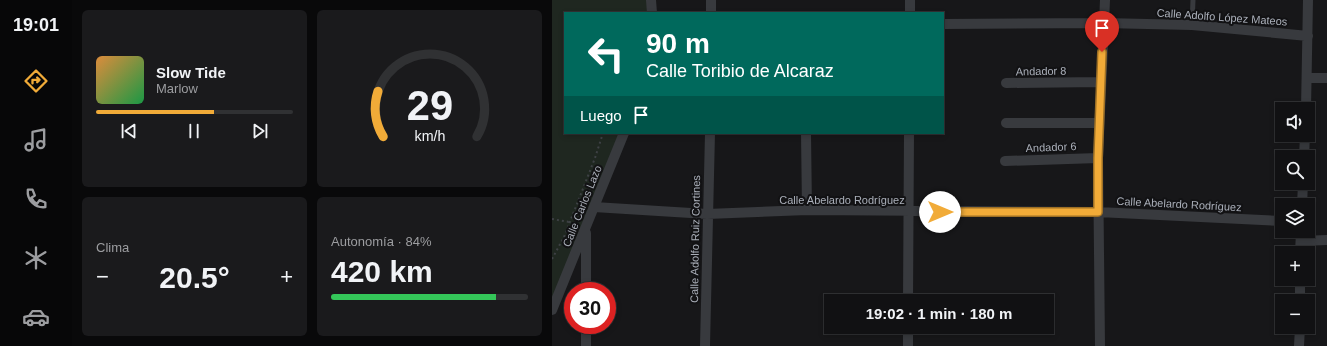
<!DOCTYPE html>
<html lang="es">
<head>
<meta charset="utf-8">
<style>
	:root { --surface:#111113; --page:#1a1a1c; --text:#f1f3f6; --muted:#9c9da0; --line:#303133; --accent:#f1ab38 }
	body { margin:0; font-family:Helvetica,sans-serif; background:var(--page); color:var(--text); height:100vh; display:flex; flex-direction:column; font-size:15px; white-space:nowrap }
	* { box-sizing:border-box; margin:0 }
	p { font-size:13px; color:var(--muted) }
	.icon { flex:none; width:22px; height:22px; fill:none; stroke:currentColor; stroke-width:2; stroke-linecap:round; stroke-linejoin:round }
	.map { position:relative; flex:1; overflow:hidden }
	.details { display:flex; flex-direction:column; gap:10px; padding:10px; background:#09090a; width:480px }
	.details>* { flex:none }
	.guide { position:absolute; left:12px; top:12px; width:380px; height:122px; border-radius:0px; box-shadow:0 2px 6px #0003,0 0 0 1px var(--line); background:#00695c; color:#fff; overflow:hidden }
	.tools { position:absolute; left:723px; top:102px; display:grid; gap:8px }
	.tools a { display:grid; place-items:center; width:40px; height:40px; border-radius:0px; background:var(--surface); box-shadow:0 2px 6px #0003,0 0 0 1px var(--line); font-size:20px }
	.speed { position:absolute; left:12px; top:282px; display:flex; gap:8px; font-size:20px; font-weight:700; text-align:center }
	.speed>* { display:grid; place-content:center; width:52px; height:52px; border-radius:50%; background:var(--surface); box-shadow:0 2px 6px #0003,0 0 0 1px var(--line); line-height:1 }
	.speed .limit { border:6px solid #d22; background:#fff; color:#111 }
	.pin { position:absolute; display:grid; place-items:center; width:34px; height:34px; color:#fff; margin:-41px -17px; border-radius:50% 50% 50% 0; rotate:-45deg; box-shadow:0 0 4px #0007 }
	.pin .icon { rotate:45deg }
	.me { position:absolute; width:44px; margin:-22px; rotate:90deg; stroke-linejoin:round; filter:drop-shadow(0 0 3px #0008) }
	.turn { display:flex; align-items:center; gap:14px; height:84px; padding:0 16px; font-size:18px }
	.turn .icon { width:52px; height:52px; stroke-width:2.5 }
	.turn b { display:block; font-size:28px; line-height:34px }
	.then { display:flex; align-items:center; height:38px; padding:0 16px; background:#0003; gap:8px; font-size:15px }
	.big { font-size:30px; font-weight:700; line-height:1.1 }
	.details .card { flex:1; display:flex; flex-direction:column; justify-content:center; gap:6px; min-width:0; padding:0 14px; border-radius:6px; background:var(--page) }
	.details .dial { align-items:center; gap:0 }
	.dial svg { height:104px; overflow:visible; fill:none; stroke:var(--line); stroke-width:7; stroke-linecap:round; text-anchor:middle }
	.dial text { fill:var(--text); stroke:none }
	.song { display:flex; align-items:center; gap:12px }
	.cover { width:48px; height:48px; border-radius:6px; background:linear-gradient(135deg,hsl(30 70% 55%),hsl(140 70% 35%)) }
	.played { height:4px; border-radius:2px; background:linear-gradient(90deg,var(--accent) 60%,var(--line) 60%) }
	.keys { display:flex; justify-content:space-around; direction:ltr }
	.heat { display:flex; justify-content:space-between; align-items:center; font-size:22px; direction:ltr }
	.charge { height:6px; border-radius:3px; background:linear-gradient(90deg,#34c759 84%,var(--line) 0) }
	.details .tiles { flex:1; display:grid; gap:10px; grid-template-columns:repeat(2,1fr) }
	.trip { position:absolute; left:272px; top:294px; width:230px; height:40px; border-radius:0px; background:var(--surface); box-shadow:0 2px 6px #0003,0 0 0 1px var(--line); font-weight:700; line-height:40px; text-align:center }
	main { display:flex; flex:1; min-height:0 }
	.dock { display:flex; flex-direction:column; width:72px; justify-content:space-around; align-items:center; background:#070708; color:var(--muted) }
	.dock .icon { width:28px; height:28px }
	.dock .active { color:var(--accent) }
	.dock b { font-size:18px; color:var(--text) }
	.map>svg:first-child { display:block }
	.green { fill:#1f2720 }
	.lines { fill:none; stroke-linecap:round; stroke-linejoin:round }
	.path { stroke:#3e4145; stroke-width:2; stroke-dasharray:2 3; stroke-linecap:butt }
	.service { stroke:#383a3e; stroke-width:5 }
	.minor { stroke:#383a3e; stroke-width:10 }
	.route-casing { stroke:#9d6f24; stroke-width:10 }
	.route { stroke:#f1ab38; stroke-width:7 }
	.labels { text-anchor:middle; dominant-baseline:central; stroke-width:4; stroke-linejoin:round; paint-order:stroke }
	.street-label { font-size:11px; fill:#aaafb9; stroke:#121214 }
</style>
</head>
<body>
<main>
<nav class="dock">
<b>19:01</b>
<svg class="icon active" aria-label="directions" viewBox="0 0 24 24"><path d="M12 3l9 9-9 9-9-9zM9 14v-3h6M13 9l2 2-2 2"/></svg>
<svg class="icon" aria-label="music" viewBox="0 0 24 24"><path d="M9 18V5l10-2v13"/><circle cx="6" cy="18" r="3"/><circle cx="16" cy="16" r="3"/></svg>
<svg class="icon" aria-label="phone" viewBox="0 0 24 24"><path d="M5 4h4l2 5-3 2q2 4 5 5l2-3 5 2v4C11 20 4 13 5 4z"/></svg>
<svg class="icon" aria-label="climate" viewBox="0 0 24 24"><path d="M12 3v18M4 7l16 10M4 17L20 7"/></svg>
<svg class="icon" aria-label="car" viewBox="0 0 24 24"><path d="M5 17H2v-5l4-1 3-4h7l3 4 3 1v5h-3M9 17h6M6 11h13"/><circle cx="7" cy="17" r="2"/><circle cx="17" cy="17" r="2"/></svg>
</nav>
<section class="details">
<div class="tiles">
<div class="card">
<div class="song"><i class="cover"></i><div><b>Slow Tide</b><p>Marlow</p></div></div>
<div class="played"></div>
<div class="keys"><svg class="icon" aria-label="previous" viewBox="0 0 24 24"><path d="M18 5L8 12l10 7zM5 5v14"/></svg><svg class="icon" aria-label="pause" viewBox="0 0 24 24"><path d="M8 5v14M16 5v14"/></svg><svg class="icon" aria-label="next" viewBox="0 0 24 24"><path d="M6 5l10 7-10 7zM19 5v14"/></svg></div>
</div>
<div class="card dial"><svg viewBox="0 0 100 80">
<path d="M14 69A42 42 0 1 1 86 69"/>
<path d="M14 69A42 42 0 0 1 10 34" stroke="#f1ab38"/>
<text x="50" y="56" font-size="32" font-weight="700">29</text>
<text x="50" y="72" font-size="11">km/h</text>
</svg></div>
<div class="card"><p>Clima</p>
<div class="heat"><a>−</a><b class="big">20.5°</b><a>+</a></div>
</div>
<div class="card"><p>Autonomía · 84%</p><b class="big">420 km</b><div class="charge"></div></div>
</div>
</section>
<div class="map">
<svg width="775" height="346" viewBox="0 0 775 346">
	<rect width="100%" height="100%" fill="#171719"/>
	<path class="green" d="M0 0H95V13H13V133H72L0 306Z"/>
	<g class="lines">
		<path class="path" d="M0 219 17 222
			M0 259 12 237 43 158 51 133"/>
		<path class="service" d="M640 25 641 0"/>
		<path class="minor" d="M99 0 100 13
			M159 0V13
			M358 13V0
			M391 24 551 23 640 25 756 36
			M755 78H775
			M454 83 548 82
			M754 109 756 0
			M454 123H547
			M254 133 255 210
			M752 157 753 135
			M453 161 546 158
			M750 205 751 183
			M42 207 155 214 255 210 546 212 730 221
			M34 233V291
			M749 241 775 240
			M748 253 749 231
			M356 301 357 133
			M748 301V279
			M0 310 72 133
			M34 325V346
			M153 346 158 133
			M356 346V327
			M548 346 546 158 553 0
			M747 346 748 327"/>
	</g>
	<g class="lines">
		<defs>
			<path id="route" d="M388 212H546V158L550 52"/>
		</defs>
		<use href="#route" class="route-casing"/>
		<use href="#route" class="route"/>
	</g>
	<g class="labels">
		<g class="street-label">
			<text transform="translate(670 17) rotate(4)">Calle Adolfo López Mateos</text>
			<text transform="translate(489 71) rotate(-1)">Andador 8</text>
			<text transform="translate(499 147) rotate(-2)">Andador 6</text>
			<text x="290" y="200">Calle Abelardo Rodríguez</text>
			<text transform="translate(627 204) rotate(3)">Calle Abelardo Rodríguez</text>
			<text transform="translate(30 206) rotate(-68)">Calle Carlos Lazo</text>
			<text transform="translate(143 239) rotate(-89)">Calle Adolfo Ruiz Cortines</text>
		</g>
	</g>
</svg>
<div class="tools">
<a><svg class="icon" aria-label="sound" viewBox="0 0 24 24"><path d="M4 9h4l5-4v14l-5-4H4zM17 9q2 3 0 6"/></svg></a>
<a><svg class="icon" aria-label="search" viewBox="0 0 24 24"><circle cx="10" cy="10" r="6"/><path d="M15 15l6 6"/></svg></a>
<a><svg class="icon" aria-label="layers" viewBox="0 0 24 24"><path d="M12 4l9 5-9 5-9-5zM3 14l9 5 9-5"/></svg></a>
<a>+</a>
<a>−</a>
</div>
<div class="speed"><div class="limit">30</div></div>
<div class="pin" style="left:550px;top:52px;background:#d93025"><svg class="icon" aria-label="arrive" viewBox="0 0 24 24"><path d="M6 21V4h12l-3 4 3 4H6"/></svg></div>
<svg class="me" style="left:388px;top:212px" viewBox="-20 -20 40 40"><circle r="19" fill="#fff"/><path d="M0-13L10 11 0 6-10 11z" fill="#f1ab38"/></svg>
<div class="trip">19:02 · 1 min · 180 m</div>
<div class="guide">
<div class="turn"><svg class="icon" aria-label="left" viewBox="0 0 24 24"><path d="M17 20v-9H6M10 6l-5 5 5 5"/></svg><div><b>90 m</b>Calle Toribio de Alcaraz</div></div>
<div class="then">Luego<svg class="icon" aria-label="arrive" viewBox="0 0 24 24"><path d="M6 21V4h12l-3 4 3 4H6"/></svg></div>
</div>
</div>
</main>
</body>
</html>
